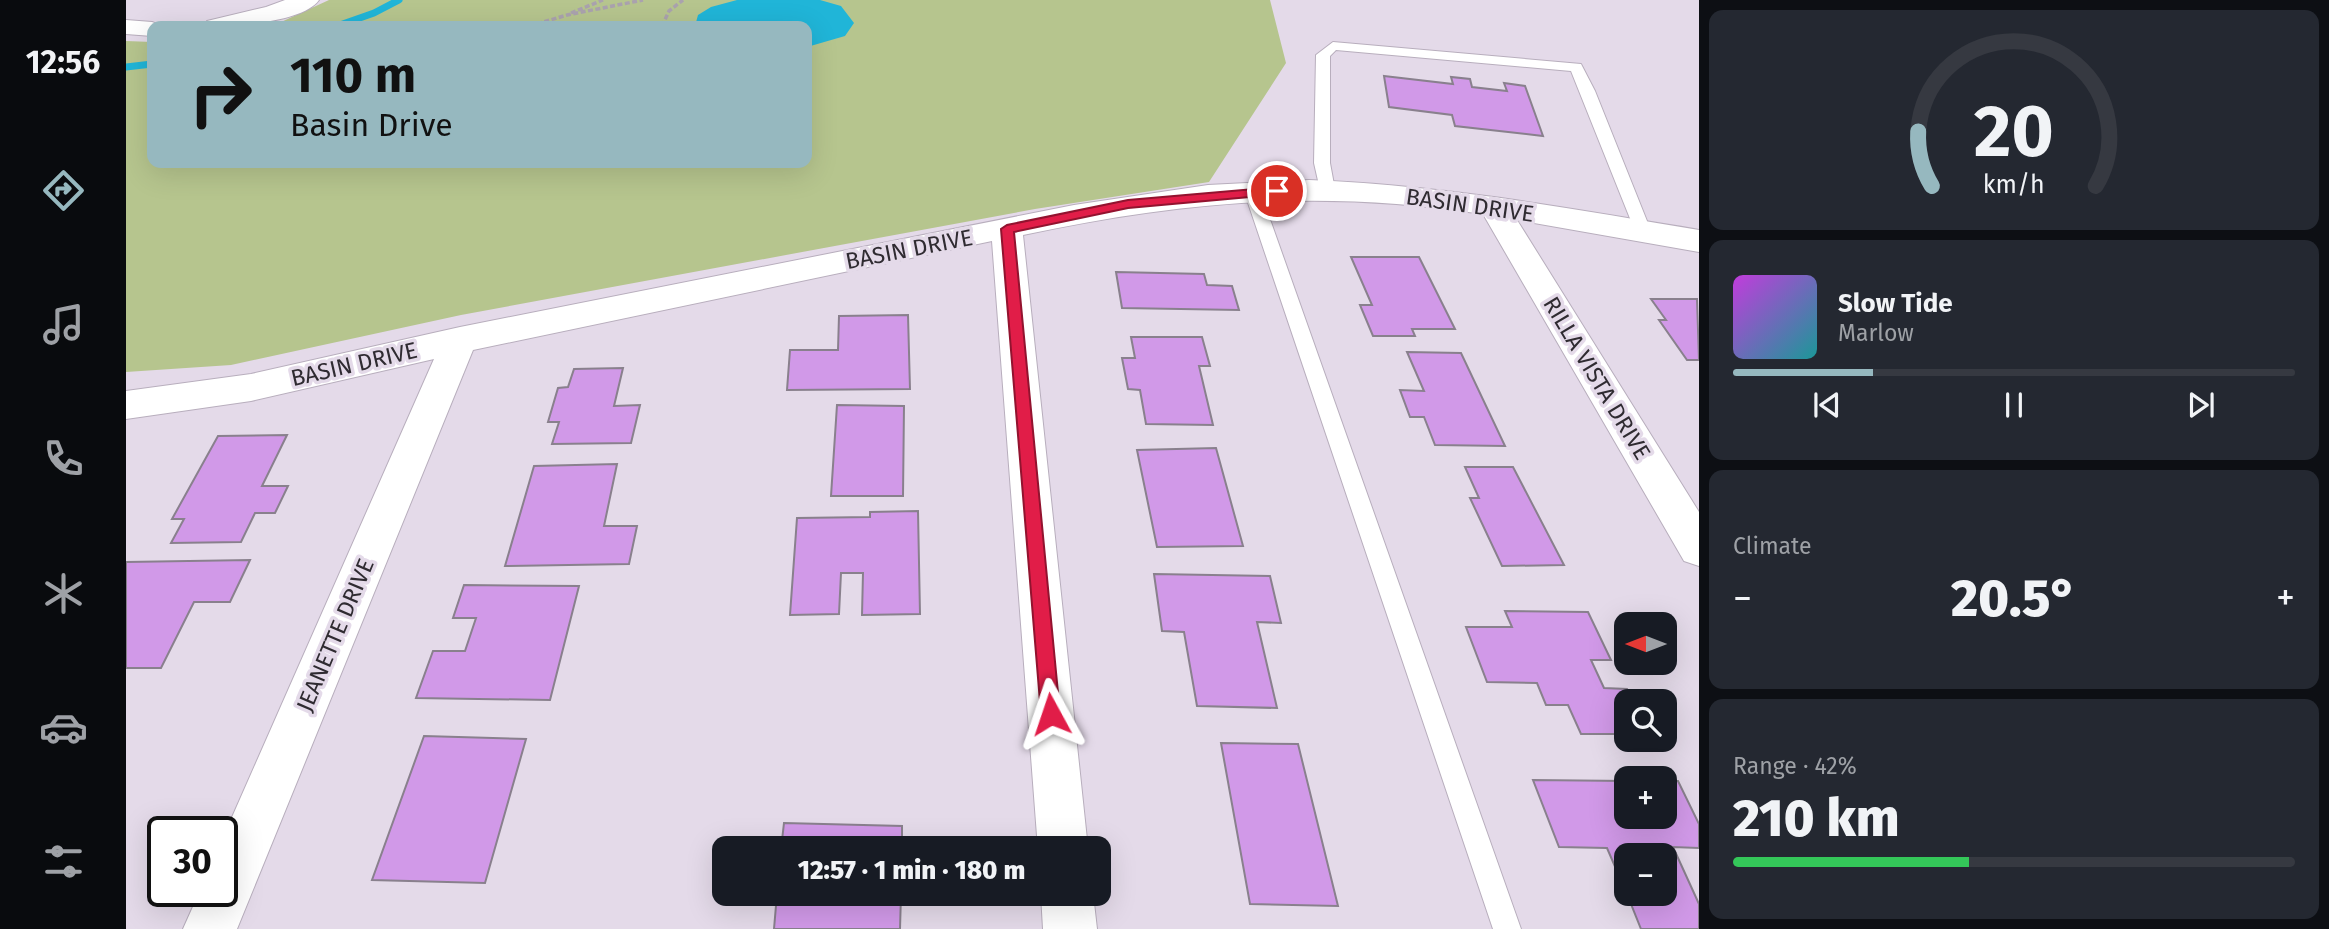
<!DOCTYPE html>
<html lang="en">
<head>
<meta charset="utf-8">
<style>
	:root { --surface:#171b24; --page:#242831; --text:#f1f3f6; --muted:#9ea1a6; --line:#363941; --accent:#96b8bf }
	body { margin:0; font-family:"Fira Sans",sans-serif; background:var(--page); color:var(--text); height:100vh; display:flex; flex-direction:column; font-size:26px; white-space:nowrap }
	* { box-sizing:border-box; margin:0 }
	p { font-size:23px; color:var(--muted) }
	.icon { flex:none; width:38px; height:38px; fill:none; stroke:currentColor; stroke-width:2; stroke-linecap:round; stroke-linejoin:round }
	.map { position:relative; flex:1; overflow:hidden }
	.details { display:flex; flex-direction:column; gap:10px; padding:10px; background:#0d0f14; width:630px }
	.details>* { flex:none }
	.top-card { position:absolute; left:21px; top:21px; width:665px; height:147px; border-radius:14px; box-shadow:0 7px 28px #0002; background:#96b8bf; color:#111; overflow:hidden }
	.needle { width:46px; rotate:270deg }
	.tools { position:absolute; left:1488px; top:612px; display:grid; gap:14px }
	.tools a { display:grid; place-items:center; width:63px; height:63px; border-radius:14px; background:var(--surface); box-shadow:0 7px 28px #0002; font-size:35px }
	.speed { position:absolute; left:21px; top:816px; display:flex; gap:14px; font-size:35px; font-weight:700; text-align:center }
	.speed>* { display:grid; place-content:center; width:91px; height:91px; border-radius:50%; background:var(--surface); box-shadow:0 7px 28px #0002; line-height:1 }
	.speed .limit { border:4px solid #111; border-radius:10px; background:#fff; color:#111 }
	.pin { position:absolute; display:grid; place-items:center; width:60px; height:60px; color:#fff; margin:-30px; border:4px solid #fff; border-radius:50%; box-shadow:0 2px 7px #0007 }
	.me { position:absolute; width:77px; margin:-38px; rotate:355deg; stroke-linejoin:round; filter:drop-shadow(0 0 5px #0008) }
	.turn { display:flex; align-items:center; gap:24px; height:147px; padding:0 28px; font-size:32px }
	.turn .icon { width:91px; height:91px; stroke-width:2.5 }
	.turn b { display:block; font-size:49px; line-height:60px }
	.big { font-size:52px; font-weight:800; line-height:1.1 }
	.details .tile { flex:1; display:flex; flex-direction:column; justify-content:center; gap:10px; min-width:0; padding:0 24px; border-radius:14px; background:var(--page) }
	.details .dial { align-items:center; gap:0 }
	.dial svg { height:182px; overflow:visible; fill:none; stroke:var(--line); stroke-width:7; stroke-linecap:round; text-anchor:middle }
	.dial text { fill:var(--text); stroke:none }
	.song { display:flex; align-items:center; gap:21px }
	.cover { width:84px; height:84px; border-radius:10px; background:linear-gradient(135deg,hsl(290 70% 55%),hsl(180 70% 35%)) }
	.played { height:7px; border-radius:4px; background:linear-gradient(90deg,var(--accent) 25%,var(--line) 25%) }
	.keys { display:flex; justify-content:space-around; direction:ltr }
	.heat { display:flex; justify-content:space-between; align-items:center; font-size:38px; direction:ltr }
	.charge { height:10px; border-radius:5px; background:linear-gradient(90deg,#34c759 42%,var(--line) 0) }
	.trip { position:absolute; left:586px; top:836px; width:399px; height:70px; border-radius:14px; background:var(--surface); box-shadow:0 7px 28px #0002; font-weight:800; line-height:70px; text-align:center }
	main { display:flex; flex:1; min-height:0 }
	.dock { display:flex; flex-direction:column; width:126px; justify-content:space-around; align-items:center; background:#090b0e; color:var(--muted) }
	.dock .icon { width:49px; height:49px }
	.dock .selected { color:var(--accent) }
	.dock b { font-size:32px; color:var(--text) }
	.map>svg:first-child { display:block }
	.green { fill:#b6c58e }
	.water { fill:#20b5d8 }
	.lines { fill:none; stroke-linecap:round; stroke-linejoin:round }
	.stream { stroke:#20b5d8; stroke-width:7 }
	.building { fill:#d199e8; stroke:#89808d; stroke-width:2 }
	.lane-casing { stroke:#b8aebd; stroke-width:2 }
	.street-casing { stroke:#b8aebd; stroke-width:2 }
	.path { stroke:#aaa2ae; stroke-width:3.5; stroke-dasharray:5 2.5; stroke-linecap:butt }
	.lane { fill:#fff; fill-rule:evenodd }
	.street { fill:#fff; fill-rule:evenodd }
	.route { fill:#e11d48; stroke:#92132f; stroke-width:2 }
	.labels { text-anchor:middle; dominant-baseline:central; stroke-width:7; stroke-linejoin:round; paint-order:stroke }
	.street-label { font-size:23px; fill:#2f2b31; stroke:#e4dae9 }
</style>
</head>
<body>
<main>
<nav class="dock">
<b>12:56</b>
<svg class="icon selected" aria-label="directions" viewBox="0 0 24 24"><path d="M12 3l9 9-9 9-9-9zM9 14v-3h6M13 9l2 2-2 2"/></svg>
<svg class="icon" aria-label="music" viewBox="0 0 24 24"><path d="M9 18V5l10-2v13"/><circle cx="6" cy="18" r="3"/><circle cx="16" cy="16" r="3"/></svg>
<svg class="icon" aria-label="phone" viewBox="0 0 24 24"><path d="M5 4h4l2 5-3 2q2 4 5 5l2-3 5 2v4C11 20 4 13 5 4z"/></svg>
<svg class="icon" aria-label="climate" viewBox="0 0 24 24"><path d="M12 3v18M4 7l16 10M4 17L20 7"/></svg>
<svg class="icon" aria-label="car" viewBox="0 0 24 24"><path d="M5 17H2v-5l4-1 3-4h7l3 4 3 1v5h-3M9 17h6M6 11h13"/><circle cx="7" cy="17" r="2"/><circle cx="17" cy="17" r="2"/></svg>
<svg class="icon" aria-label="filters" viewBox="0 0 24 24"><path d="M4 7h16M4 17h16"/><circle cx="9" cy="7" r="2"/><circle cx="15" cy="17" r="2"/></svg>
</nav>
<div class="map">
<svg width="1573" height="929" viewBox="0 0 1573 929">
	<rect width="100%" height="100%" fill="#e4dae9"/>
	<path class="green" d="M203 0H1144L1160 63 1083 182 909 209 335 315 105 365 0 372V41L26 42V163H681V26H138L153 23Z"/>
	<path class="water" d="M611 0H694L715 6 728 23 719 36 681 47V26H569L572 15 585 7Z"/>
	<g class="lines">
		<path class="stream" d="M211 26 248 13 273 0
			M0 67 26 64"/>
	</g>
	<path class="building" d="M1258 76 1327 84 1325 77 1344 79 1346 87 1381 91 1378 83 1399 86 1417 136 1329 126 1326 115 1263 107Z
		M1225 257H1293L1329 329H1286L1289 336H1247L1234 305H1246Z
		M990 272 1078 274 1081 285 1106 286 1113 310 996 308Z
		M1525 299H1571L1573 360H1561L1533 320H1540Z
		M782 315 784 389 661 390 664 350H712L713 316Z
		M1005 337H1076L1084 366H1073L1087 425 1020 424 1014 390 1002 389 996 358H1009Z
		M1281 352 1335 353 1379 446 1309 445 1298 417H1284L1274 390 1298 391Z
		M497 368 488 406 514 405 505 443 426 444 433 422H422L432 388 442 387 448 369Z
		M711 405 778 406 777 496H705Z
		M161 435 136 486H162L149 513H129L115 542 45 543 58 519H46L92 436Z
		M1090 448 1117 546 1031 547 1011 450Z
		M491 464 478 526H511L503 564 379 566 408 466Z
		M1339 467H1387L1438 565 1376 566 1344 498H1353Z
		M792 511 794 614 736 615 737 573H715L713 614 664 615 671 518 744 517V512Z
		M124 560 104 602H68L35 668H0V562Z
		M1028 574 1144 576 1155 623 1131 622 1151 708 1071 706 1058 632 1036 631Z
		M338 585 453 586 424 700 290 698 307 651H339L350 618H327Z
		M1379 611 1462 612 1485 660H1465L1478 688 1501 689 1507 702H1500V734H1455L1442 705H1420L1411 683 1361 682 1340 627H1386Z
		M298 736 400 739 359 883 246 880Z
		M1095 743 1172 744 1212 906 1124 904Z
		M1407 780 1500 781V817H1538V781H1552L1573 824V848L1547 847 1573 904V929H1515L1501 894H1538V856H1500V892L1481 848 1433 847Z
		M658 823 776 826V849H655Z
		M651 894H775L774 929H648Z"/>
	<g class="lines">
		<defs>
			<path id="lane" d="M1207 42 1455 64 1469 91 1525 231 1517 237 1509 231 1445 71 1210 50 1204 56V163L1209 190 1201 195 1195 194 1188 163 1190 55Z
				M1126 186 1134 191 1395 929H1367L1118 191Z"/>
			<path id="street" d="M159 0H193C177 23 104 27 78 26L81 21 140 7Z
				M0 20 26 22 36 26H26V36L0 34Z
				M1183 180C1315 185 1443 208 1573 230V252L1391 220 1573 512V566L1558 561 1357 214C1195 189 1057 201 897 235L962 849H912L866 241 347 350 111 929H57L74 891H96V840L308 359 125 401 0 419V391L125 374 334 327 948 205 1082 185Z
				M915 894H967L971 929H917Z"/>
		</defs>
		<use href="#lane" class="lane-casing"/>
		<use href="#street" class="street-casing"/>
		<path class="path" d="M445 13 477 0
			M404 26 441 15 517 0
			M536 26 543 11 557 0"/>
		<use href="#lane" class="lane"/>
		<use href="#street" class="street"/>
	</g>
	<path class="route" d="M1151 187 1158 191 1156 194 1002 208 888 232 934 714 932 721 925 723 918 721 915 714 875 229 881 225 1002 200Z"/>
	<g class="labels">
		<g class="street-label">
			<text transform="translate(1344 205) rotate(8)">BASIN DRIVE</text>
			<text transform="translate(783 249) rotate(-11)">BASIN DRIVE</text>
			<text transform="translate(228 364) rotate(-13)">BASIN DRIVE</text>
			<text transform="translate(1471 378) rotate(59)">RILLA VISTA DRIVE</text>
			<text transform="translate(209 635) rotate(-67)">JEANETTE DRIVE</text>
		</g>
	</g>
</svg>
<div class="tools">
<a><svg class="needle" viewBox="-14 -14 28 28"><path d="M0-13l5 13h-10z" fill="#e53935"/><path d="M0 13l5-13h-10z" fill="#9ea1a6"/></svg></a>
<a><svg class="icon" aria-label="search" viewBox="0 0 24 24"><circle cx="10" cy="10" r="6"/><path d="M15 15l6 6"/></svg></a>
<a>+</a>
<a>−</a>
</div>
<div class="speed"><div class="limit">30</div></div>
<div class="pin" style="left:1151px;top:191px;background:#d93025"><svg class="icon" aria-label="arrive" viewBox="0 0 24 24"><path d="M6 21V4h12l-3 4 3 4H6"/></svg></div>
<svg class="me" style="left:925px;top:714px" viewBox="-20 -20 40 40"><path d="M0-17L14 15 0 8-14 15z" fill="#e11d48" stroke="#fff" stroke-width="4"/></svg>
<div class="trip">12:57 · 1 min · 180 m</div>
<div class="top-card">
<div class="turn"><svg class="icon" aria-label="right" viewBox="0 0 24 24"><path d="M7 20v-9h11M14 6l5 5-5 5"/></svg><div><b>110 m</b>Basin Drive</div></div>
</div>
</div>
<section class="details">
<div class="tile dial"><svg viewBox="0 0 100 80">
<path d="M14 69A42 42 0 1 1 86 69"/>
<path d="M14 69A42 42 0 0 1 8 45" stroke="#96b8bf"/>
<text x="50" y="56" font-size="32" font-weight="700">20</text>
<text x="50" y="72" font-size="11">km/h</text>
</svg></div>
<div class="tile">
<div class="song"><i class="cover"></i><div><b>Slow Tide</b><p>Marlow</p></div></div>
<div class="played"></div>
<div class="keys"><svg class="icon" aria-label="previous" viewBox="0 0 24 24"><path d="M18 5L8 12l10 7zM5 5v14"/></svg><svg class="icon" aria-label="pause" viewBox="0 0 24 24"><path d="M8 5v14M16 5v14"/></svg><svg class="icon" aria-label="next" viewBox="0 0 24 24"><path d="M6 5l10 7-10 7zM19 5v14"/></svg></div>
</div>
<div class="tile"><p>Climate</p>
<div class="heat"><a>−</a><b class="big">20.5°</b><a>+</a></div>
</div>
<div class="tile"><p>Range · 42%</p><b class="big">210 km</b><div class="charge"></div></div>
</section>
</main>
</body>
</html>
